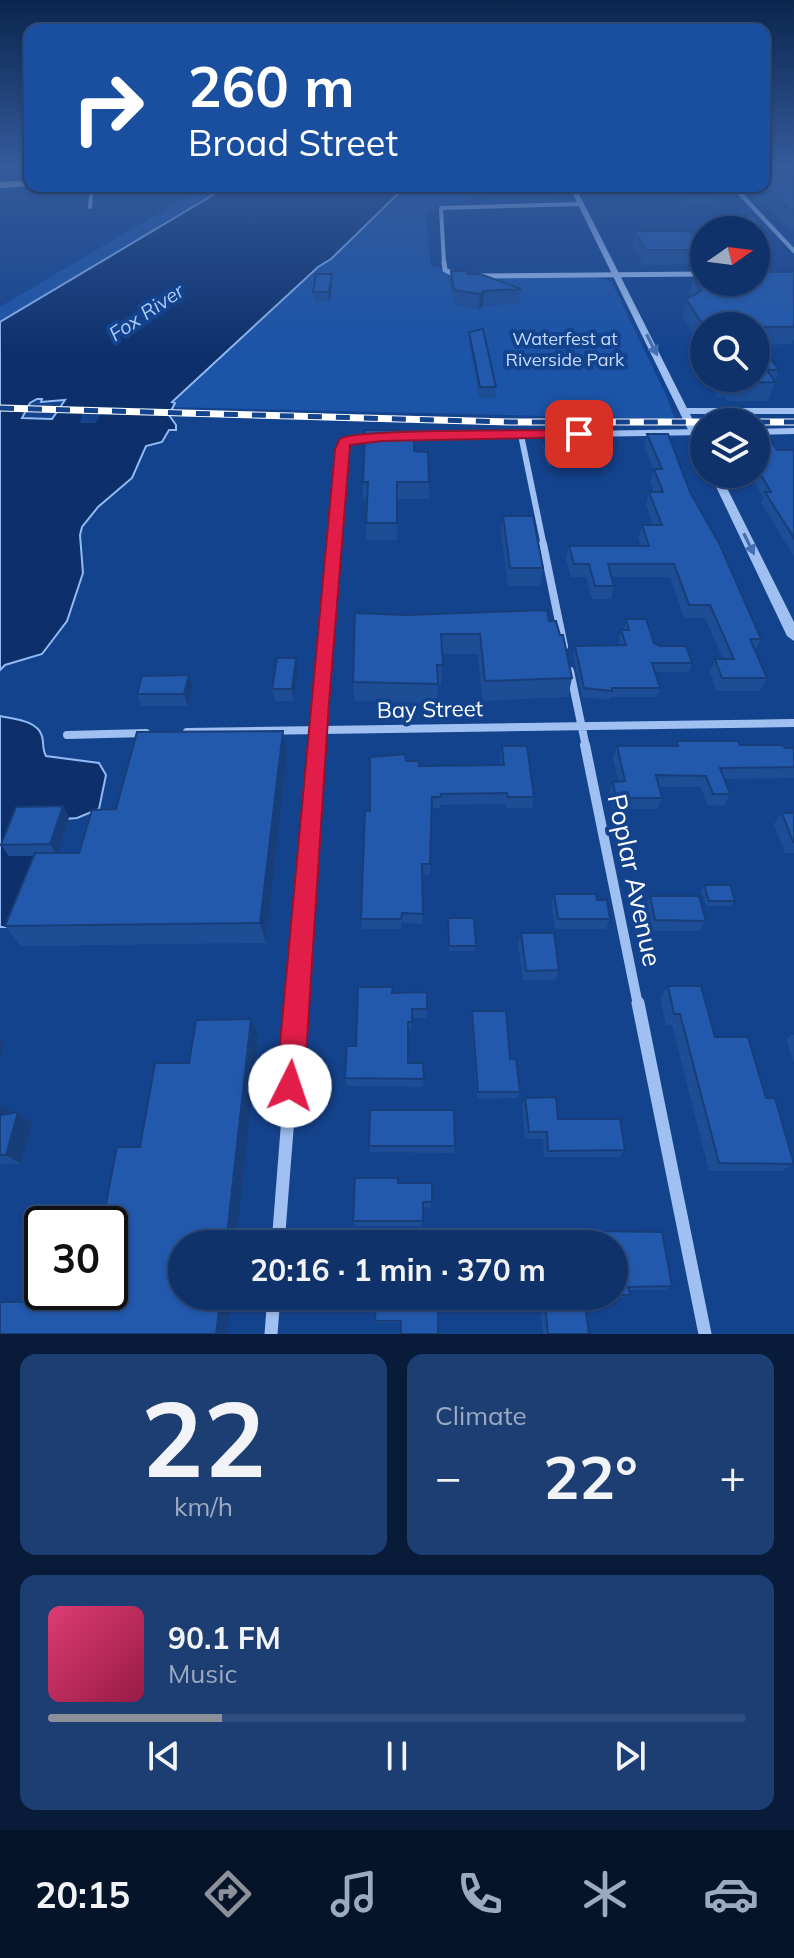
<!DOCTYPE html>
<html lang="en">
<head>
<meta charset="utf-8">
<style>
	:root { --surface:#0f326a; --page:#1d3e72; --text:#f1f3f6; --muted:#9baac1; --line:#2f4d7e; --accent:#8c9099 }
	body { margin:0; font-family:Mulish,sans-serif; background:var(--page); color:var(--text); height:100vh; display:flex; flex-direction:column; font-size:30px; white-space:nowrap }
	* { box-sizing:border-box; margin:0 }
	p { font-size:26px; color:var(--muted) }
	.icon { flex:none; width:44px; height:44px; fill:none; stroke:currentColor; stroke-width:2; stroke-linecap:round; stroke-linejoin:round }
	.map { position:relative; height:1334px; overflow:hidden }
	.drawer { display:flex; flex-direction:column; gap:20px; padding:20px; background:#081c3a; flex:1 }
	.drawer>* { flex:none }
	.hud { position:absolute; left:24px; top:24px; width:746px; height:168px; border-radius:16px; box-shadow:0 2px 6px #0004,0 0 0 2px var(--line); background:#1a4fa0; color:#fff; overflow:hidden }
	.needle { width:52px; rotate:76deg }
	.tools { position:absolute; left:690px; top:216px; display:grid; gap:16px }
	.tools a { display:grid; place-items:center; width:80px; height:80px; border-radius:50%; background:var(--surface); box-shadow:0 2px 6px #0004,0 0 0 2px var(--line); font-size:40px }
	.speed { position:absolute; left:24px; top:1206px; display:flex; gap:16px; font-size:40px; font-weight:700; text-align:center }
	.speed>* { display:grid; place-content:center; width:104px; height:104px; border-radius:50%; background:var(--surface); box-shadow:0 2px 6px #0004,0 0 0 2px var(--line); line-height:1 }
	.speed .limit { border:4px solid #111; border-radius:12px; background:#fff; color:#111 }
	.pin { position:absolute; display:grid; place-items:center; width:68px; height:68px; color:#fff; margin:-34px; border-radius:16px; box-shadow:0 4px 12px #0006 }
	.me { position:absolute; width:88px; margin:-44px; rotate:4deg; stroke-linejoin:round; filter:drop-shadow(0 0 6px #0008) }
	.turn { display:flex; align-items:center; gap:28px; height:168px; padding:0 32px; font-size:36px }
	.turn .icon { width:104px; height:104px; stroke-width:2.5 }
	.turn b { display:block; font-size:56px; line-height:68px }
	.big { font-size:60px; font-weight:700; line-height:1.1 }
	.drawer .tile { flex:1; display:flex; flex-direction:column; justify-content:center; gap:12px; min-width:0; padding:0 28px; border-radius:16px; background:var(--page) }
	.drawer .dial { align-items:center; gap:0 }
	.dial b { font-size:104px; line-height:1 }
	.song { display:flex; align-items:center; gap:24px }
	.cover { width:96px; height:96px; border-radius:12px; background:linear-gradient(135deg,hsl(340 70% 55%),hsl(340 70% 35%)) }
	.played { height:8px; border-radius:4px; background:linear-gradient(90deg,var(--accent) 25%,var(--line) 25%) }
	.keys { display:flex; justify-content:space-around; direction:ltr }
	.heat { display:flex; justify-content:space-between; align-items:center; font-size:44px; direction:ltr }
	.drawer .tiles { flex:1; display:grid; gap:20px; grid-template-columns:1fr 1fr }
	.tile:last-child { grid-column:span 2 }
	.trip { position:absolute; left:168px; top:1230px; width:460px; height:80px; border-radius:40px; background:var(--surface); box-shadow:0 2px 6px #0004,0 0 0 2px var(--line); font-weight:700; line-height:80px; text-align:center }
	.dock { display:flex; height:128px; justify-content:space-around; align-items:center; background:#06142a; color:var(--muted) }
	.dock .icon { width:56px; height:56px }
	.dock .active { color:var(--accent) }
	.dock b { font-size:36px; color:var(--text) }
	.map>svg:first-child { display:block }
	.green { fill:#1c54a8 }
	.water { fill:#0d306b; stroke:#91baf4; stroke-width:2; fill-rule:evenodd }
	.pier { fill:#14438e }
	.lines { fill:none; stroke-linecap:round; stroke-linejoin:round }
	.minor-far5 { stroke:#9fc0f1; stroke-width:4 }
	.minor-far4 { stroke:#9fc0f1; stroke-width:5 }
	.minor-far3 { stroke:#9fc0f1; stroke-width:6 }
	.minor-far2 { stroke:#9fc0f1; stroke-width:8 }
	.minor-far1 { stroke:#9fc0f1; stroke-width:10 }
	.minor { stroke:#9fc0f1; stroke-width:13 }
	.tertiary { fill:#9fc0f1; fill-rule:evenodd }
	.primary { fill:#e8f0ff; fill-rule:evenodd }
	.rail-casing { stroke:#fff; stroke-width:7 }
	.rail { stroke:#14438e; stroke-width:5; stroke-dasharray:14; stroke-linecap:butt }
	.wall { fill:#1d4d95 }
	.shaded-wall { fill:#183e79 }
	.building { fill:#2259ad; stroke:#183e79; stroke-width:2 }
	.oneway { fill:#456fb1 }
	.route { fill:#e11d48; stroke:#92132f; stroke-width:2 }
	.labels { text-anchor:middle; dominant-baseline:central; stroke-width:8; stroke-linejoin:round; paint-order:stroke }
	.far-park-label { font-size:18px; fill:#c6dbfc; stroke:#14438e }
	.far-water-label { font-size:20px; font-style:italic; fill:#abcaf8; stroke:#14438e }
	.street-label { font-size:22px; fill:#fff; stroke:#14438e }
	.near-street-label { font-size:26px; fill:#fff; stroke:#14438e }
</style>
</head>
<body>
<div class="map">
<svg width="794" height="1334" viewBox="0 0 794 1334">
	<rect width="100%" height="100%" fill="#14438e"/>
	<path class="green" d="M196 186H228L0 322V307L196 191Z
		M406 186H458V193H471L472 200 438 205 433 212H426L428 237 435 238 428 239 431 267H439L444 273 461 278 594 277 611 281 665 393 675 419 171 407 174 403H171L318 267 331 259Z"/>
	<path class="water" d="M228 186H406L331 259 318 267 172 402 175 403 169 415 176 425V430H169L162 442 146 446 132 478 98 507 82 527 80 535 83 573 67 621 42 654 5 665 0 670V322ZM37 399H42L41 402 65 400 52 419 22 418 30 403Z
		M0 716C13 719 37 720 42 736 44 743 42 749 46 756L99 763 106 775 99 809 77 818 65 819 14 927H0Z"/>
	<path class="pier" d="M40 406 173 409 170 415 101 414 95 423H80L82 414 88 413 53 412 57 406Z"/>
	<g class="lines">
		<path class="minor-far5" d="M580 186H683
			M713 186H757
			M90 207 92 186
			M444 264 441 208 582 204"/>
		<path class="minor-far4" d="M444 262 445 270 458 276
			M476 276 704 274"/>
		<path class="minor-far3" d="M685 411H794
			M756 432 794 431
			M521 435 544 546
			M391 437 704 432
			M333 546 341 450 349 439 374 437"/>
		<path class="minor-far2" d="M543 544 564 646
			M570 671 586 747
			M187 732 794 723
			M67 735 146 733
			M317 747 334 544"/>
		<path class="minor-far1" d="M585 745 638 1005
			M297 1005 318 745"/>
		<path class="minor" d="M638 1003 705 1334
			M278 1244 297 1003
			M271 1334 274 1296"/>
		<path class="tertiary" d="M569 186H575L704 442V455L699 452Z
			M730 186H736L794 248V254Z
			M710 474H720L794 622V641L787 636Z"/>
		<path class="primary" d="M30 180V186L0 188V182Z"/>
		<defs>
			<path id="rail" d="M0 408 509 422H704
				M756 422H794"/>
		</defs>
		<use href="#rail" class="rail-casing"/>
		<use href="#rail" class="rail"/>
	</g>
	<path class="wall" d="M764 167H794V230H790L750 191 752 186H764Z
		M470 186H560L558 200 488 202 472 195Z
		M675 186H720L716 203H684L674 191Z
		M724 216H754L771 241 768 250H756V230H727L721 224Z
		M634 231 704 250 700 264 643 265 632 245Z
		M451 271 521 289 519 304 483 306 479 309 454 305 450 286Z
		M794 272V340H793L791 344 760 345 779 370 768 401H727L725 397H717L706 378H756V326H704V375L700 368 702 363 699 358 702 347 682 316 686 299 691 296 689 294 694 278 704 282Z
		M332 284 330 302H314L313 292Z
		M469 332 496 387 495 398H479L469 342Z
		M756 429 777 450H794V556L761 503 763 497 750 474H756Z
		M647 434 690 492 761 639 755 651 767 678 760 691H716L710 672 715 659H723L705 618H684L670 577H612L614 586 611 599H592L586 577H571L566 559 569 546H641L638 538 642 525H653L646 505 649 492H654L650 482 654 470 644 446Z
		M543 437 597 456 595 466H547L542 446Z
		M400 440 414 451 429 482V499H397V540H366L367 499H363V482Z
		M503 516 543 568 540 586H508L501 534Z
		M355 613 549 621 572 678 568 697 482 701 478 654H442L441 685H438L437 704 354 701 353 682Z
		M626 619 654 643 692 663 689 672H655L660 688 656 697H610V700L582 697 573 655 575 646H620L619 639 621 630H624Z
		M298 670 294 701H275L272 689Z
		M192 687 188 706H141L137 694Z
		M677 741 794 748V778L724 779 730 794 724 806 707 805 701 787H659L662 798 657 809H612L609 793 613 782H619L613 758 617 746H675Z
		M502 746 534 797 532 808H506L505 804 440 805V808H432L430 875H422L423 924 401 923V929H362L361 919 370 811 406 761 419 766 501 765 500 757Z
		M287 754 266 943 21 946 5 926 34 856H9L1 845 69 817 58 853H79L116 809Z
		M782 813H794V853H785L774 824Z
		M704 885 735 901 731 906H706L701 891Z
		M554 894 597 900 610 919 606 929H555L551 904Z
		M650 896 706 921 699 931H650L644 907Z
		M448 918 476 946 475 951H449Z
		M521 933 559 970 556 980H523L518 943Z
		M668 986 715 1037 766 1098 794 1164 782 1171H709L672 1025H666L660 998Z
		M392 993 427 1009 426 1018H412L411 1030H408V1063L424 1079 423 1087 347 1086 345 1078Z
		M472 1011 510 1059 520 1092 517 1098 477 1099 471 1018Z
		M791 1035H794V1063L786 1039Z
		M525 1098 558 1119 625 1150 619 1157H544L543 1139H525L522 1105Z
		M0 1106 13 1113 18 1112 32 1123 21 1164H0Z
		M369 1146H455L454 1153 370 1152Z
		M398 1183 432 1202 431 1208 423 1207 422 1226H355L353 1221Z
		M593 1231 662 1232 672 1286 664 1290H629L630 1295 623 1298H596V1296H614V1244H589L588 1236Z
		M376 1296 438 1334 401 1323H376Z
		M539 1296H584L589 1334H543Z"/>
	<path class="shaded-wall" d="M332 274V284L330 302 329 292Z
		M484 291 483 306 479 309 480 294Z
		M296 658 298 670 294 701 292 689Z
		M189 675 192 687 188 706 184 694Z
		M283 731 287 754 266 943 260 923Z
		M63 806 69 817 57 856 50 844Z
		M251 1019 258 1036 236 1244H226Z
		M0 1039 4 1042 0 1061Z
		M3 1106 17 1116 18 1112 32 1123 21 1164 6 1155 1 1115Z
		M221 1296H231L227 1334H216Z"/>
	<path class="building" d="M764 167H794V168Z
		M764 177H794V214L764 186Z
		M486 186H542L489 187Z
		M724 216H754L771 241H756V230H736Z
		M634 231H689L704 250H646Z
		M701 263H704V282H756V272H794V327L704 326 686 299 701 291 694 278Z
		M451 271H467L468 274H480L521 289 484 291 480 294 454 290Z
		M316 274H332L329 292H313Z
		M483 329 496 387H480L469 332Z
		M756 339 779 370H767L775 382 733 383 731 379H723L756 378Z
		M756 429H763L777 450H794V538L765 492H771L756 467Z
		M365 430H400V440H414V451L428 452 429 482H397V523H366L368 482H363Z
		M647 434H668L690 492 720 545 761 639H750L767 678H722L715 659H734L710 605H689L674 564H608L614 586H595L589 564H574L569 546H649L642 525H662L649 492H663L654 469H662Z
		M543 437 588 438 597 456 548 457Z
		M503 516H533L543 568H510Z
		M547 610 549 621H556L560 635H563L572 678 485 681 480 634H441L443 665H437L438 684 353 682 355 613 406 615Z
		M626 619H646L654 643 660 646H686L692 663H652L660 688H612V691L584 688 575 646 626 645 621 630H629Z
		M277 658H296L292 689H272Z
		M189 675 184 694H137L142 676Z
		M283 731 260 923 5 926 35 853H79L92 810 116 809 137 732Z
		M677 741H738L740 745H783L785 748H794V767L720 768 730 794H713L706 776 656 775 662 798H616L613 782 625 781 617 746H678Z
		M502 746H527L534 797H508L507 793 441 794V797H432L430 864H422L423 914 402 913 401 919H361L365 811H370V757L405 754 406 761H419V766L504 765Z
		M63 806 50 844 1 845 16 807Z
		M782 813H794V842H793Z
		M704 885H730L735 901H709Z
		M554 894H596L597 900H607L610 919H558Z
		M650 896H699L706 921 655 920Z
		M448 918H474L476 946H449Z
		M521 933H554L559 970 526 971Z
		M668 986H701L715 1037H748L766 1098H775L794 1164 719 1163 680 1014H674Z
		M358 987H393L392 993 427 992V1009H412V1022H408V1063H423L424 1079 345 1078 347 1046H356Z
		M472 1011H506L510 1059H516L520 1092H478Z
		M251 1019 226 1244H182V1296H221L216 1334H0V1302L86 1301 88 1292H110V1224H102L117 1147H140L155 1063H189L196 1020Z
		M556 1097 558 1119H620L625 1150 548 1151 547 1132H529L525 1098Z
		M0 1106H3L1 1115 18 1112 6 1155H0Z
		M370 1110H454L455 1146H369Z
		M355 1178H398V1183H432V1202H423V1221H353Z
		M593 1231 662 1232 672 1286 628 1287 630 1295H614V1244H595Z
		M376 1296H438V1334H401V1321H375Z
		M544 1296H584L589 1334H548Z"/>
	<defs><path id="oneway-solid" d="M-6-.8H1V-3.2L6.5 0L1 3.2V.8H-6Z" transform="scale(2)"/></defs>
	<g class="oneway">
		<use href="#oneway-solid" transform="translate(652 345) rotate(63)"/>
		<use href="#oneway-solid" transform="translate(749 544) rotate(64)"/>
	</g>
	<linearGradient id="sky" x2="0" y2="1"><stop stop-color="#0b254e"/><stop offset="0.47" stop-color="#345b9b"/><stop offset="1" stop-color="#345b9b" stop-opacity="0"/></linearGradient>
	<rect width="794" height="354" fill="url(#sky)"/>
	<path class="route" d="M579 430 585 434 583 437 382 441 350 445 329 703 304 1086 300 1096 290 1100 280 1096 276 1086 335 450C335 449 339 440 340 439 353 428 548 431 579 430Z"/>
	<g class="labels">
		<g class="far-park-label">
			<text x="565" y="338">Waterfest at<tspan x="565" dy="21">Riverside Park</tspan></text>
		</g>
		<g class="far-water-label">
			<text transform="translate(146 312) rotate(-34)">Fox River</text>
		</g>
		<g class="street-label">
			<text transform="translate(430 709) rotate(-1)">Bay Street</text>
		</g>
		<g class="near-street-label">
			<text transform="translate(635 880) rotate(78)">Poplar Avenue</text>
		</g>
	</g>
</svg>
<div class="tools">
<a><svg class="needle" viewBox="-14 -14 28 28"><path d="M0-13l5 13h-10z" fill="#e53935"/><path d="M0 13l5-13h-10z" fill="#9baac1"/></svg></a>
<a><svg class="icon" aria-label="search" viewBox="0 0 24 24"><circle cx="10" cy="10" r="6"/><path d="M15 15l6 6"/></svg></a>
<a><svg class="icon" aria-label="layers" viewBox="0 0 24 24"><path d="M12 4l9 5-9 5-9-5zM3 14l9 5 9-5"/></svg></a>
</div>
<div class="speed"><div class="limit">30</div></div>
<div class="pin" style="left:579px;top:434px;background:#d93025"><svg class="icon" aria-label="arrive" viewBox="0 0 24 24"><path d="M6 21V4h12l-3 4 3 4H6"/></svg></div>
<svg class="me" style="left:290px;top:1086px" viewBox="-20 -20 40 40"><circle r="19" fill="#fff"/><path d="M0-13L10 11 0 6-10 11z" fill="#e11d48"/></svg>
<div class="trip">20:16 · 1 min · 370 m</div>
<div class="hud">
<div class="turn"><svg class="icon" aria-label="right" viewBox="0 0 24 24"><path d="M7 20v-9h11M14 6l5 5-5 5"/></svg><div><b>260 m</b>Broad Street</div></div>
</div>
</div>
<section class="drawer">
<div class="tiles">
<div class="tile dial"><b>22</b><p>km/h</p></div>
<div class="tile"><p>Climate</p>
<div class="heat"><a>−</a><b class="big">22°</b><a>+</a></div>
</div>
<div class="tile">
<div class="song"><i class="cover"></i><div><b>90.1 FM</b><p>Music</p></div></div>
<div class="played"></div>
<div class="keys"><svg class="icon" aria-label="previous" viewBox="0 0 24 24"><path d="M18 5L8 12l10 7zM5 5v14"/></svg><svg class="icon" aria-label="pause" viewBox="0 0 24 24"><path d="M8 5v14M16 5v14"/></svg><svg class="icon" aria-label="next" viewBox="0 0 24 24"><path d="M6 5l10 7-10 7zM19 5v14"/></svg></div>
</div>
</div>
</section>
<nav class="dock">
<b>20:15</b>
<svg class="icon active" aria-label="directions" viewBox="0 0 24 24"><path d="M12 3l9 9-9 9-9-9zM9 14v-3h6M13 9l2 2-2 2"/></svg>
<svg class="icon" aria-label="music" viewBox="0 0 24 24"><path d="M9 18V5l10-2v13"/><circle cx="6" cy="18" r="3"/><circle cx="16" cy="16" r="3"/></svg>
<svg class="icon" aria-label="phone" viewBox="0 0 24 24"><path d="M5 4h4l2 5-3 2q2 4 5 5l2-3 5 2v4C11 20 4 13 5 4z"/></svg>
<svg class="icon" aria-label="climate" viewBox="0 0 24 24"><path d="M12 3v18M4 7l16 10M4 17L20 7"/></svg>
<svg class="icon" aria-label="car" viewBox="0 0 24 24"><path d="M5 17H2v-5l4-1 3-4h7l3 4 3 1v5h-3M9 17h6M6 11h13"/><circle cx="7" cy="17" r="2"/><circle cx="17" cy="17" r="2"/></svg>
</nav>
</body>
</html>
